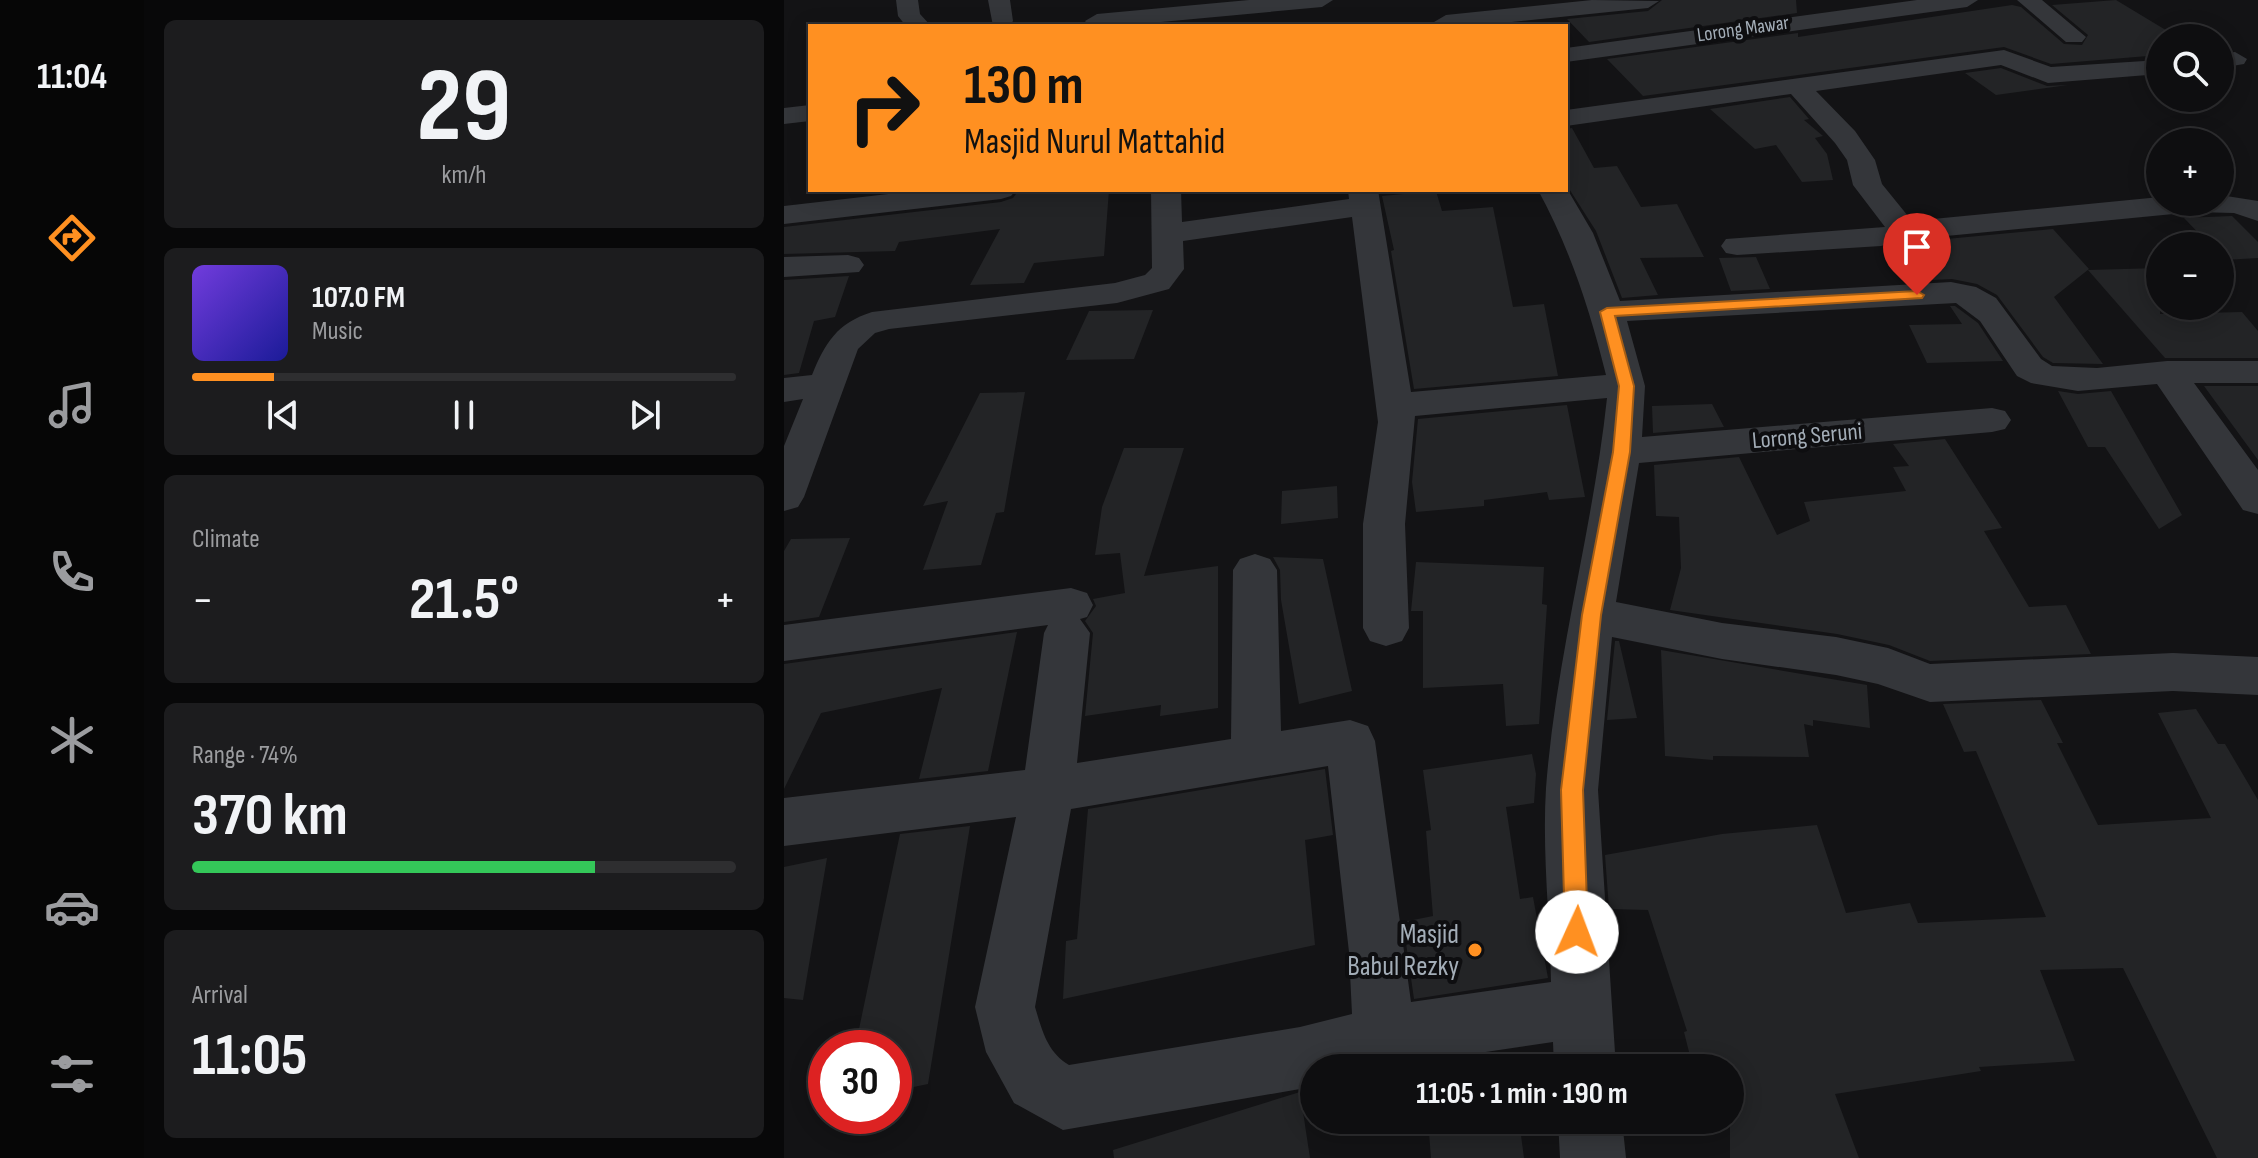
<!DOCTYPE html>
<html lang="en">
<head>
<meta charset="utf-8">
<style>
	:root { --surface:#0e0e10; --page:#1c1c1e; --text:#f1f3f6; --muted:#9b9c9f; --line:#2e2e30; --accent:#ff9021 }
	body { margin:0; font-family:"Sofia Sans Condensed",sans-serif; background:var(--page); color:var(--text); height:100vh; display:flex; flex-direction:column; font-size:30px; white-space:nowrap }
	* { box-sizing:border-box; margin:0 }
	p { font-size:26px; color:var(--muted) }
	.icon { flex:none; width:44px; height:44px; fill:none; stroke:currentColor; stroke-width:2; stroke-linecap:round; stroke-linejoin:round }
	.map { position:relative; flex:1; overflow:hidden }
	.panel { display:flex; flex-direction:column; gap:20px; padding:20px; background:#080809; width:640px }
	.panel>* { flex:none }
	.banner { position:absolute; left:24px; top:24px; width:760px; height:168px; border-radius:0px; box-shadow:0 4px 20px #0003,0 0 0 2px var(--line); background:#ff9021; color:#111; overflow:hidden }
	.controls { position:absolute; left:1362px; top:24px; display:grid; gap:16px }
	.controls a { display:grid; place-items:center; width:88px; height:88px; border-radius:50%; background:var(--surface); box-shadow:0 4px 20px #0003,0 0 0 2px var(--line); font-size:40px }
	.speed { position:absolute; left:24px; top:1030px; display:flex; gap:16px; font-size:40px; font-weight:700; text-align:center }
	.speed>* { display:grid; place-content:center; width:104px; height:104px; border-radius:50%; background:var(--surface); box-shadow:0 4px 20px #0003,0 0 0 2px var(--line); line-height:1 }
	.speed .limit { border:12px solid #d22; background:#fff; color:#111 }
	.pin { position:absolute; display:grid; place-items:center; width:68px; height:68px; color:#fff; margin:-82px -34px; border-radius:50% 50% 50% 0; rotate:-45deg; box-shadow:0 0 8px #0007 }
	.pin .icon { rotate:45deg }
	.me { position:absolute; width:88px; margin:-44px; rotate:2deg; stroke-linejoin:round; filter:drop-shadow(0 0 6px #0008) }
	.turn { display:flex; align-items:center; gap:28px; height:168px; padding:0 24px; font-size:36px }
	.turn .icon { width:104px; height:104px; stroke-width:2.5 }
	.turn b { display:block; font-size:56px; line-height:68px }
	.big { font-size:60px; font-weight:700; line-height:1.1 }
	.panel .card { flex:1; display:flex; flex-direction:column; justify-content:center; gap:12px; min-width:0; padding:0 28px; border-radius:12px; background:var(--page) }
	.panel .dial { align-items:center; gap:0 }
	.dial b { font-size:104px; line-height:1 }
	.song { display:flex; align-items:center; gap:24px }
	.cover { width:96px; height:96px; border-radius:12px; background:linear-gradient(135deg,hsl(260 70% 55%),hsl(240 70% 35%)) }
	.played { height:8px; border-radius:4px; background:linear-gradient(90deg,var(--accent) 15%,var(--line) 15%) }
	.keys { display:flex; justify-content:space-around; direction:ltr }
	.heat { display:flex; justify-content:space-between; align-items:center; font-size:44px; direction:ltr }
	.charge { height:12px; border-radius:6px; background:linear-gradient(90deg,#34c759 74%,var(--line) 0) }
	.trip { position:absolute; left:516px; top:1054px; width:444px; height:80px; border-radius:40px; background:var(--surface); box-shadow:0 4px 20px #0003,0 0 0 2px var(--line); font-weight:700; line-height:80px; text-align:center }
	main { display:flex; flex:1; min-height:0 }
	.dock { display:flex; flex-direction:column; width:144px; justify-content:space-around; align-items:center; background:#060606; color:var(--muted) }
	.dock .icon { width:56px; height:56px }
	.dock .active { color:var(--accent) }
	.dock b { font-size:36px; color:var(--text) }
	.map>svg:first-child { display:block }
	.building { fill:#232426 }
	.lines { fill:none; stroke-linecap:round; stroke-linejoin:round }
	.street { fill:#34363a; fill-rule:evenodd }
	.route { fill:#ff9021; stroke:#a65e15; stroke-width:2 }
	.poi-dot { fill:#ff9021; stroke:#0e0e10; stroke-width:3 }
	.labels { text-anchor:middle; dominant-baseline:central; stroke-width:8; stroke-linejoin:round; paint-order:stroke }
	.far-street-label { font-size:20px; fill:#a3adb7; stroke:#0e0e10 }
	.street-label { font-size:24px; fill:#a3adb7; stroke:#0e0e10 }
	.near-poi-label { font-size:28px; fill:#a3adb7; stroke:#0e0e10; text-anchor:end }
</style>
</head>
<body>
<main>
<nav class="dock">
<b>11:04</b>
<svg class="icon active" aria-label="directions" viewBox="0 0 24 24"><path d="M12 3l9 9-9 9-9-9zM9 14v-3h6M13 9l2 2-2 2"/></svg>
<svg class="icon" aria-label="music" viewBox="0 0 24 24"><path d="M9 18V5l10-2v13"/><circle cx="6" cy="18" r="3"/><circle cx="16" cy="16" r="3"/></svg>
<svg class="icon" aria-label="phone" viewBox="0 0 24 24"><path d="M5 4h4l2 5-3 2q2 4 5 5l2-3 5 2v4C11 20 4 13 5 4z"/></svg>
<svg class="icon" aria-label="climate" viewBox="0 0 24 24"><path d="M12 3v18M4 7l16 10M4 17L20 7"/></svg>
<svg class="icon" aria-label="car" viewBox="0 0 24 24"><path d="M5 17H2v-5l4-1 3-4h7l3 4 3 1v5h-3M9 17h6M6 11h13"/><circle cx="7" cy="17" r="2"/><circle cx="17" cy="17" r="2"/></svg>
<svg class="icon" aria-label="filters" viewBox="0 0 24 24"><path d="M4 7h16M4 17h16"/><circle cx="9" cy="7" r="2"/><circle cx="15" cy="17" r="2"/></svg>
</nav>
<section class="panel">
<div class="card dial"><b>29</b><p>km/h</p></div>
<div class="card">
<div class="song"><i class="cover"></i><div><b>107.0 FM</b><p>Music</p></div></div>
<div class="played"></div>
<div class="keys"><svg class="icon" aria-label="previous" viewBox="0 0 24 24"><path d="M18 5L8 12l10 7zM5 5v14"/></svg><svg class="icon" aria-label="pause" viewBox="0 0 24 24"><path d="M8 5v14M16 5v14"/></svg><svg class="icon" aria-label="next" viewBox="0 0 24 24"><path d="M6 5l10 7-10 7zM19 5v14"/></svg></div>
</div>
<div class="card"><p>Climate</p>
<div class="heat"><a>−</a><b class="big">21.5°</b><a>+</a></div>
</div>
<div class="card"><p>Range · 74%</p><b class="big">370 km</b><div class="charge"></div></div>
<div class="card"><p>Arrival</p><b class="big">11:05</b></div>
</section>
<div class="map">
<svg width="1474" height="1158" viewBox="0 0 1474 1158">
	<rect width="100%" height="100%" fill="#131315"/>
	<path class="building" d="M878 0H1012L1013 13 805 42 783 19 864 11Z
		M1332 0 1390 35 1376 38V55L1267 64 1220 47 859 96 823 59 1014 33V37L1228 5 1237 7 1280 44 1298 45 1304 35 1268 5Z
		M1217 68 1263 86 1284 85 1212 95 1181 73Z
		M1006 97 1025 119 1020 120 1039 136 1031 138 1043 154 1049 180 1018 182 992 145 971 149 926 109Z
		M788 128 810 168 833 166 857 207 893 204 920 257 856 258 874 295 838 298 812 231 782 184V129Z
		M235 190H325L320 256 250 263 240 283 186 285 216 229 115 242 111 251 0 254V227L217 202 229 198Z
		M652 191 658 211 709 207 729 307 760 304 774 376 630 389 607 251 610 250 598 196Z
		M1448 216 1474 242V258L1440 260 1436 246H1427L1400 218Z
		M1269 229 1305 269 1270 297 1319 364 1269 363 1259 357 1213 295 1193 284 1168 279 1147 280 1120 243Z
		M972 257 986 289 947 291 935 258Z
		M1376 268V314L1458 312 1474 331V358H1381L1304 270Z
		M65 276 51 317 30 321 15 373 0 375V280Z
		M1166 306H1171L1194 323 1219 361 1143 363 1125 325 1178 324Z
		M369 310 350 359 282 360 305 311Z
		M1420 386H1474V460Z
		M1274 391 1294 394 1327 391 1398 515 1375 529 1321 447H1304Z
		M241 392 220 512 212 513 197 565 139 570 164 501 139 506 196 393Z
		M928 404 940 427 869 433 868 406Z
		M783 405 801 497 765 500 763 492 700 500V506L632 512 628 482 634 419Z
		M1161 439 1218 528 1200 531 1245 607 1282 605 1307 654 1146 661 1105 645 1053 634 886 610 897 568 895 517 872 516 870 465 955 457 993 535 1026 521 1020 502 1122 491 1109 467 1125 466 1109 444Z
		M340 448H400L360 576 434 566V708L376 716 377 705 301 716 309 633 301 621 312 606 309 599 341 593 336 553 311 555 318 507Z
		M553 486 554 518 497 524 498 491Z
		M66 538 35 617 0 622V551L7 539Z
		M489 557 539 559 568 691 515 704 497 600 496 570Z
		M632 562 760 567 758 604 763 605 755 724 722 726 719 684 639 688V611H627Z
		M233 632 204 771 135 779 158 688 37 713 0 789V664Z
		M831 641H835L853 718 823 720Z
		M877 650 1083 685 1086 728 1029 720V726L1020 724 1025 757 929 756V760L881 756Z
		M1257 700 1279 743H1273L1314 825 1427 818 1374 713 1412 709 1434 744H1441L1474 800V1158H1433L1339 968 1256 970 1291 1061 1195 1067 1197 1071 1051 1094 1075 1158H946V1068H909L900 1032 903 1031 864 910 825 909 821 855 938 834 1033 825 1062 913 1126 903 1134 923 1262 917 1192 751 1180 752 1159 704Z
		M748 754 752 774 750 803 722 807 736 899 749 897 764 978 630 999 619 922 649 916 642 831 647 830 639 770Z
		M541 769 549 835 521 840 531 945 279 999 282 941 293 939 304 809Z
		M186 826 144 1084 110 1091V1048H71L116 834Z
		M43 858 19 1000 0 998V867Z
		M516 1092 526 1158H330L329 1150Z
		M644 1120H735L740 1158H647Z"/>
	<g class="lines">
		<path class="street" d="M112 0H134L136 14 147 26H122L114 16Z
			M204 0H226L229 21 225 26H209Z
			M465 0H549L538 7 334 26H305L301 21 313 14Z
			M808 0 875 1 864 8 690 26H653L650 22 662 15Z
			M1133 0H1194L1183 7 782 62V48Z
			M1233 0H1258L1302 37 1298 42H1282Z
			M1220 50 1267 67 1376 60V74L1264 83 1217 65 1032 91 1071 131 1091 160 1098 184 1128 221 1376 197V202H1436V195L1474 201V221L1450 213 1410 212 1121 240 1097 246 953 255 942 253 937 246 942 239 1101 227 1069 185 1063 160 1051 143 1007 94 782 126V110Z
			M1451 52 1463 59 1460 64 1436 68V54Z
			M26 105V121L0 124V108Z
			M782 187 809 233 836 301 1167 282 1192 287 1212 298 1257 359 1268 366 1313 368 1383 361H1474V383H1410L1474 470V514L1459 510 1373 384 1294 391 1247 383 1233 376 1196 321 1172 303 843 321 861 386 858 437 1208 408 1221 411 1227 420 1221 429 1208 432 855 463 832 602 938 623 1052 637 1104 648 1146 664 1389 653 1474 657V695L1389 691 1146 702 1094 684 1052 675 938 659 828 637 814 790 832 1068H770L769 1042 594 1068H530V1085L516 1089 279 1130 230 1103 202 1052 191 1007 232 817 0 846V798L241 770 260 633 264 625 0 661V625L287 588 303 593 309 605 303 617 296 619 306 633 293 763 447 739 449 570 456 559 471 554 486 559 493 570 497 731 566 720 584 726 591 741 627 1002 767 982C766 919 758 852 762 788 772 656 809 529 823 398L631 416 621 524 625 628 618 641 602 646 586 641 579 628V524L594 422 568 217 399 241 400 269 385 289 333 303 105 329 91 333 74 349 20 497 14 507 0 511V446L19 399 0 402V378L28 375C41 343 53 323 88 312L331 283 361 275 368 268 367 190H397L398 222 565 199 564 190H594L627 392 822 375C806 310 786 249 754 190ZM544 766 565 952 568 1014 516 1027 285 1065C263 1052 258 1030 251 1007L287 809Z
			M139 190H232L227 196 217 199 0 224V206Z
			M64 255 75 258 80 265 75 272 0 277V257Z
			M774 1120H838L842 1158H776Z"/>
	</g>
	<path class="route" d="M1133 291 1140 295 1138 298 831 316 850 386 846 452 817 615 799 790 804 932 801 940 793 943 784 940 781 932 777 790 798 615 829 452 835 386 816 312 823 308Z"/>
	<circle class="poi-dot" cx="691" cy="950" r="8"/>
	<g class="labels">
		<g class="far-street-label">
			<text transform="translate(959 29) rotate(-8)">Lorong Mawar</text>
		</g>
		<g class="street-label">
			<text transform="translate(1023 436) rotate(-5)">Lorong Seruni</text>
		</g>
		<g class="near-poi-label">
			<text x="675" y="934">Masjid<tspan x="675" dy="32">Babul Rezky</tspan></text>
		</g>
	</g>
</svg>
<div class="controls">
<a><svg class="icon" aria-label="search" viewBox="0 0 24 24"><circle cx="10" cy="10" r="6"/><path d="M15 15l6 6"/></svg></a>
<a>+</a>
<a>−</a>
</div>
<div class="speed"><div class="limit">30</div></div>
<div class="pin" style="left:1133px;top:295px;background:#d93025"><svg class="icon" aria-label="arrive" viewBox="0 0 24 24"><path d="M6 21V4h12l-3 4 3 4H6"/></svg></div>
<svg class="me" style="left:793px;top:932px" viewBox="-20 -20 40 40"><circle r="19" fill="#fff"/><path d="M0-13L10 11 0 6-10 11z" fill="#ff9021"/></svg>
<div class="trip">11:05 · 1 min · 190 m</div>
<div class="banner">
<div class="turn"><svg class="icon" aria-label="right" viewBox="0 0 24 24"><path d="M7 20v-9h11M14 6l5 5-5 5"/></svg><div><b>130 m</b>Masjid Nurul Mattahid</div></div>
</div>
</div>
</main>
</body>
</html>
